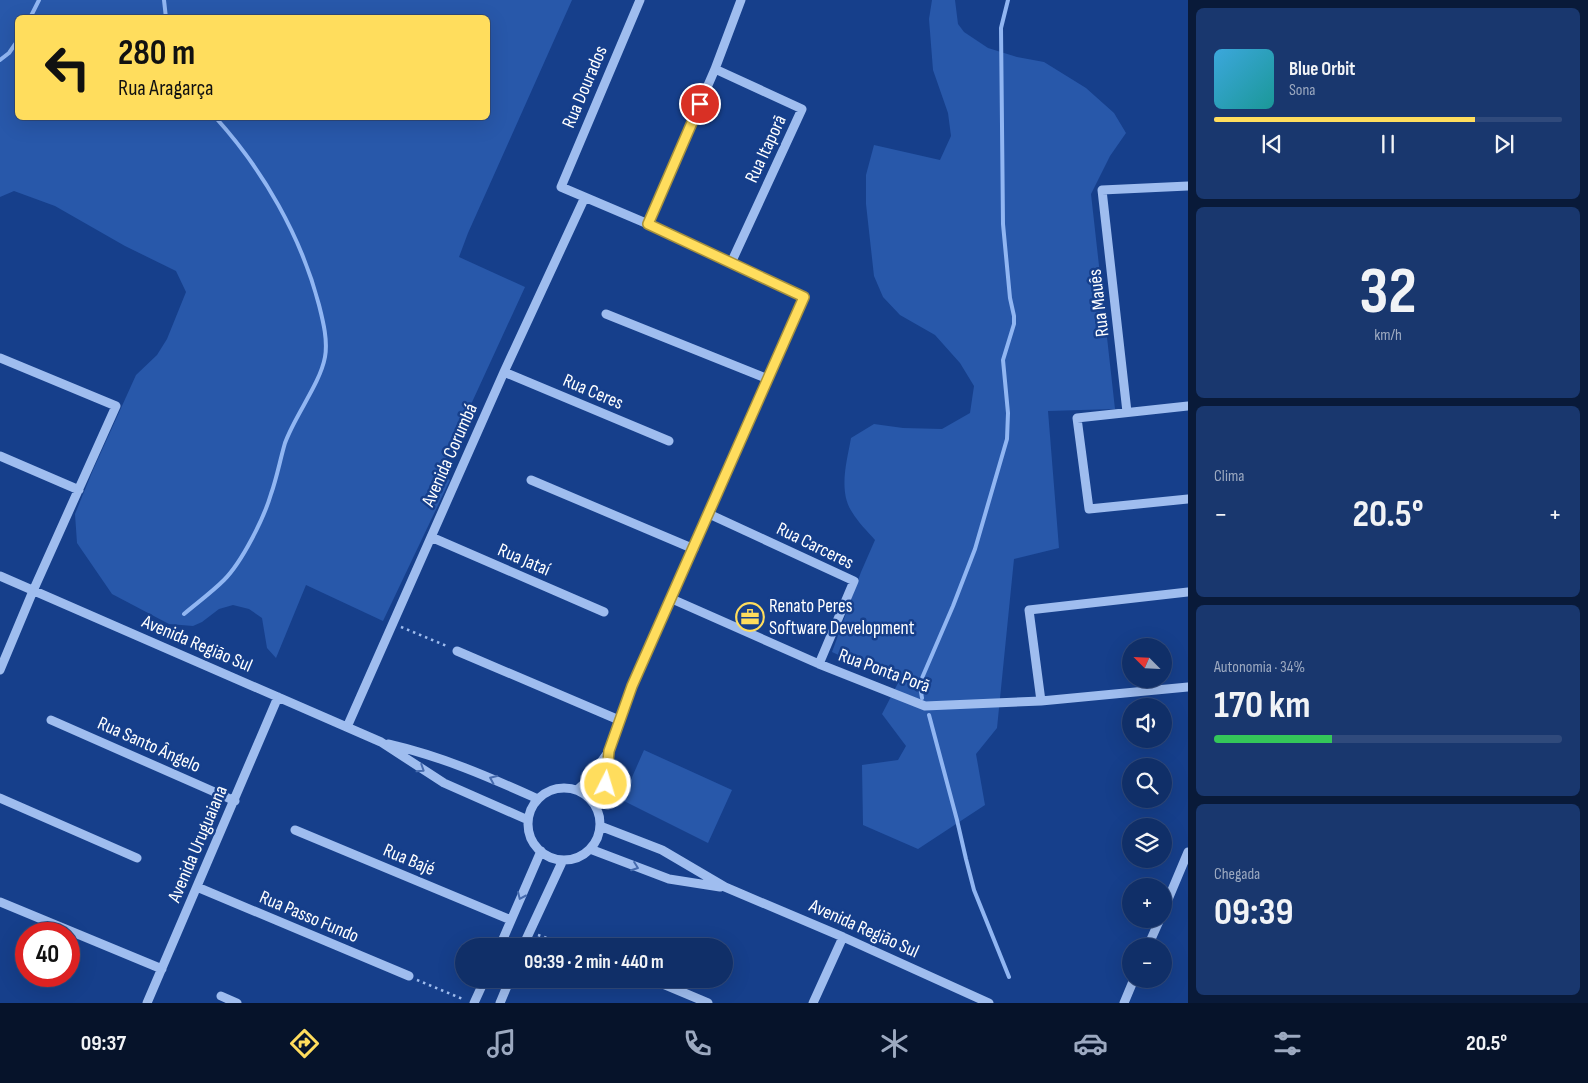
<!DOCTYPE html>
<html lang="pt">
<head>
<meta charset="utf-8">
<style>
	:root { --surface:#102f68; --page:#19376e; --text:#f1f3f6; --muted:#9ca9c0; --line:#304a7c; --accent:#ffdd5d }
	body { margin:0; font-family:"Sofia Sans Condensed",sans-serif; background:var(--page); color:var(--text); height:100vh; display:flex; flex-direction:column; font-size:19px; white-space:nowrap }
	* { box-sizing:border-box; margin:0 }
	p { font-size:16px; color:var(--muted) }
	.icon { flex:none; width:28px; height:28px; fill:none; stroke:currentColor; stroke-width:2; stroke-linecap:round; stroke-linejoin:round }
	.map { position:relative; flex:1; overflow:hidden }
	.details { display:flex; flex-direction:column; gap:8px; padding:8px; background:#091a39; width:400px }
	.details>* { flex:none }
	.banner { position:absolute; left:15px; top:15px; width:475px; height:105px; border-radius:8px; box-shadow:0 5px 20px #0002,0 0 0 1px var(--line); background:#ffdd5d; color:#111; overflow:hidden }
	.needle { width:32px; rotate:294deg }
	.tools { position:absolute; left:1122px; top:638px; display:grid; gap:10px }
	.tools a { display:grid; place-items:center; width:50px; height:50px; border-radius:50%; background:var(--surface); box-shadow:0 5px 20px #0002,0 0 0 1px var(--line); font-size:25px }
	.speed { position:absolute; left:15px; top:922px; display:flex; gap:10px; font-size:25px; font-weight:700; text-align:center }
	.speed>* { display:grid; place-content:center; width:65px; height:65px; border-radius:50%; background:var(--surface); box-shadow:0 5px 20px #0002,0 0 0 1px var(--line); line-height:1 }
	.speed .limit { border:8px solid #d22; background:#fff; color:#111 }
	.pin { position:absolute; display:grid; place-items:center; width:42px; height:42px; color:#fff; margin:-21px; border:2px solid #fff; border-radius:50%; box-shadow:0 1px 5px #0007 }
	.me { position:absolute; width:55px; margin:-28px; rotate:5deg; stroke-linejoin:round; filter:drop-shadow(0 0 4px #0008) }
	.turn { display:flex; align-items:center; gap:18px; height:105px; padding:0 20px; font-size:22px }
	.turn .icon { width:65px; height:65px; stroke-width:2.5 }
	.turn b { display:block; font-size:35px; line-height:42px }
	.big { font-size:38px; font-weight:700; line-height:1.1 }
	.details .tile { flex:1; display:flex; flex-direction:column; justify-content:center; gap:8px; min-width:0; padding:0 18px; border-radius:8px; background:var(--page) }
	.details .dial { align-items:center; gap:0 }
	.dial b { font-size:65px; line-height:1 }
	.song { display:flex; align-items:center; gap:15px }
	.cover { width:60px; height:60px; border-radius:8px; background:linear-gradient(135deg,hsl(200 70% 55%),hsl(180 70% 35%)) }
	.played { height:5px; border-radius:2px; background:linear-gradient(90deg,var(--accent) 75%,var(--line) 75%) }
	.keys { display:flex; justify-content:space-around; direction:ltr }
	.heat { display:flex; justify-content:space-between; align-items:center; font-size:28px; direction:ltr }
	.charge { height:8px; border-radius:4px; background:linear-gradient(90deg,#34c759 34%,var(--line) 0) }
	.trip { position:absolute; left:455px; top:938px; width:278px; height:50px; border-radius:25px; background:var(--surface); box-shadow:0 5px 20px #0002,0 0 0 1px var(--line); font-weight:700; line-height:50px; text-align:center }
	.tabs { display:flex; height:80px; justify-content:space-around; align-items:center; background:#06132a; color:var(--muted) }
	.tabs .icon { width:35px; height:35px }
	.tabs .active { color:var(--accent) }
	.tabs b { font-size:22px; color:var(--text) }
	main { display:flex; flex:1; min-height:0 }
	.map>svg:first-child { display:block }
	.green { fill:#2858aa; fill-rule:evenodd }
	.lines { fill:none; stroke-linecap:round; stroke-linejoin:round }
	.stream { stroke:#91b6f2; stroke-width:4 }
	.path { stroke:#9fbdef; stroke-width:2.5; stroke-dasharray:2.5 4; stroke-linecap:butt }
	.minor { stroke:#9fbdef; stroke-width:9 }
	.oneway { stroke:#466bae }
	.route-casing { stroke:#a6903c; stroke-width:12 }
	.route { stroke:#ffdd5d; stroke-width:9 }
	.labels { text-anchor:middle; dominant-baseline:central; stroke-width:5; stroke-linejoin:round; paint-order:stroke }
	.street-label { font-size:19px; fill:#fff; stroke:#163f8b }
	.poi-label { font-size:19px; fill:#fff; stroke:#163f8b; text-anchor:start }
</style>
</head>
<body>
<main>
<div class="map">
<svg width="1188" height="1003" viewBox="0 0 1188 1003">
	<rect width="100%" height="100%" fill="#163f8b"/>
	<path class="green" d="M0 0H572L468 233 459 257 525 287 439 474 450 480 383 621 306 585 276 658 267 648 262 618 249 609 233 605 219 609 202 622 193 626 169 624 112 594 77 543 75 514 93 470 136 375 157 355 167 339 186 292 176 271 125 246 55 206 14 191 0 197ZM18 18H488V118H18Z
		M932 0H955L958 24 964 32 988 48 1017 57 1044 62 1086 88 1114 113 1126 133 1110 156 1091 194 1115 409 1048 411 1059 548 1014 559 997 728 976 754 985 805 918 849 863 825 862 765 898 760 906 746 882 714 898 683 832 652 861 572 875 540C867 531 858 522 852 512 838 491 847 461 851 438L874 424 903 428 942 429 970 413 974 386 960 363 935 335 900 315 883 297 874 276 866 204V175L874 145 940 160 951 136 948 113 933 70 929 19Z
		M644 750 732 790 708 843 622 800Z"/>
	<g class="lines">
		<path class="stream" d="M164 0 166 18
			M30 18 39 0
			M0 60 9 53 18 40
			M184 614C197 603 212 592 224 580 242 562 264 518 271 494 277 477 280 460 285 443 295 415 320 384 325 357 328 340 323 321 319 305 301 236 263 170 216 118
			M922 698 920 686 922 678 953 606 975 549 1007 439 1008 413 1003 360 1014 324V316L1010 298 1003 224 1001 28 1008 0
			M929 715 957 820 966 859 974 890 1009 977"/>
		<path class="path" d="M401 627 449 647
			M538 935 571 946
			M417 980 465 1000"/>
		<path class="minor" d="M715 69 802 109 731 263
			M648 224 715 69 741 0
			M606 314 768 379
			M0 358 116 406 33 591 0 670
			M504 372 669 441
			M1188 406 1077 418 1089 509 1188 499
			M1127 412 1102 190 1188 186
			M0 456 79 490
			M531 480 694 549
			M709 514 854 581 819 664
			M431 537 604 612
			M0 576 381 742 444 783 528 820
			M672 599 819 664 925 706 1041 701 1188 687
			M457 651 619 720
			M1041 701 1029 610 1188 592
			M51 720 235 801
			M347 727 504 372 585 197
			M388 744C441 756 489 777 538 799
			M528 824a36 36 0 1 1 72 0a36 36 0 1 1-72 0Z
			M577 790 588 780 607 754
			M0 798 137 858
			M597 809 606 784 609 751 632 686 804 297 648 224 561 187 640 0
			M600 826 662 850 725 887 843 937 989 1003
			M295 830 511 920
			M590 849 669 879 720 887
			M197 887 409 976
			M0 902 162 969
			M1164 909 1188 852
			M500 946 541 851
			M523 946 563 860
			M1148 946 1160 919
			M651 979 708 1003
			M221 996 237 1003
			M147 1003 278 697
			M474 1003 485 979
			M500 1003 510 979
			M813 1003 843 937
			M1124 1003 1134 979"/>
	</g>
	<defs><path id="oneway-chevron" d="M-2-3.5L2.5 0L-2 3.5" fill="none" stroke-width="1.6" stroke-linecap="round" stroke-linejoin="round" transform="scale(1.25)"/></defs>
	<g class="oneway">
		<use href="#oneway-chevron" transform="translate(421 769) rotate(33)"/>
		<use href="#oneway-chevron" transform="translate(493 779) rotate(-156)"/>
		<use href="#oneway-chevron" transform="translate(635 867) rotate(20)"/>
		<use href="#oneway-chevron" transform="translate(521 896) rotate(114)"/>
	</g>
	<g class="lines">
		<defs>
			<path id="route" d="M606 784 609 751 632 686 804 297 648 224 700 104"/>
		</defs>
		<use href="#route" class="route-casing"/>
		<use href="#route" class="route"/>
	</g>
	<defs>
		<symbol id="office-ring" viewBox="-11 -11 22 22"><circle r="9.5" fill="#163f8b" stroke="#ffdd5d" stroke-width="1.5"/><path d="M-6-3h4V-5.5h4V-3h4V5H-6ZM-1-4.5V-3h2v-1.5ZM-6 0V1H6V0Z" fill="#ffdd5d"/></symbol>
	</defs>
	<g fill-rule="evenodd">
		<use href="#office-ring" x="734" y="601" width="32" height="32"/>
	</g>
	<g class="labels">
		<g class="street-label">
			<text transform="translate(585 87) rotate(-67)">Rua Dourados</text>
			<text transform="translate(766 149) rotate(-65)">Rua Itaporã</text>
			<text transform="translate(1099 303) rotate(-97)">Rua Mauês</text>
			<text transform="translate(593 392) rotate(23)">Rua Ceres</text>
			<text transform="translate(450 455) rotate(-66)">Avenida Corumbá</text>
			<text transform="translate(815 546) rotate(26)">Rua Carceres</text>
			<text transform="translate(524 560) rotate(23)">Rua Jataí</text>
			<text transform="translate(197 644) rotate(23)">Avenida Região Sul</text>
			<text transform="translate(884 671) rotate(20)">Rua Ponta Porã</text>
			<text transform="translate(149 745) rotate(24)">Rua Santo Ângelo</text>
			<text transform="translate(198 844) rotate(-67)">Avenida Uruguaiana</text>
			<text transform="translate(409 860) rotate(23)">Rua Bajé</text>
			<text transform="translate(309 917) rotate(23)">Rua Passo Fundo</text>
			<text transform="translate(864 929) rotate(24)">Avenida Região Sul</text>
		</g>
		<g class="poi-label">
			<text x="769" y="606">Renato Peres<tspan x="769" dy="22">Software Development</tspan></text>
		</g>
	</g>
</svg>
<div class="tools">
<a><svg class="needle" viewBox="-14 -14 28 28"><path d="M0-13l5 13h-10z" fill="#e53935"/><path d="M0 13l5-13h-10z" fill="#9ca9c0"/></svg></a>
<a><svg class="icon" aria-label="sound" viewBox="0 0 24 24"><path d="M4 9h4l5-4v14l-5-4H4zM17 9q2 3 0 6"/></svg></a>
<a><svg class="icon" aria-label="search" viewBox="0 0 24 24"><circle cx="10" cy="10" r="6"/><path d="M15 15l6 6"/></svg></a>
<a><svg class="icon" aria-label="layers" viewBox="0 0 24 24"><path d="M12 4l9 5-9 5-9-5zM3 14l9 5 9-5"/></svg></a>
<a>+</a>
<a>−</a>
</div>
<div class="speed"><div class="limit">40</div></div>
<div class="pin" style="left:700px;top:104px;background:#d93025"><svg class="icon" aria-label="arrive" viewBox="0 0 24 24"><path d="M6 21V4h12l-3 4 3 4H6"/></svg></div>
<svg class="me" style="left:606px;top:784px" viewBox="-20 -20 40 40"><circle r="17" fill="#ffdd5d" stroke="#fff" stroke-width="3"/><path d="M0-11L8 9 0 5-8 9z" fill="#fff"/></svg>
<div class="trip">09:39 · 2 min · 440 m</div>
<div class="banner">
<div class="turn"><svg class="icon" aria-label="left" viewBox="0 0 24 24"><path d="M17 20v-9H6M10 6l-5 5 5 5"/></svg><div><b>280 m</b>Rua Aragarça</div></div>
</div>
</div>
<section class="details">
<div class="tile">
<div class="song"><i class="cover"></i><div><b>Blue Orbit</b><p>Sona</p></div></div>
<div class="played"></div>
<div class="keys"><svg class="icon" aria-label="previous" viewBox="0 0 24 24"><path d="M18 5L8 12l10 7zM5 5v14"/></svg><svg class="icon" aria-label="pause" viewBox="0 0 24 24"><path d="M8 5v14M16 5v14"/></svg><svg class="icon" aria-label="next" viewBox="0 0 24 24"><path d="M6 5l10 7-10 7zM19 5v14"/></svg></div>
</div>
<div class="tile dial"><b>32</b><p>km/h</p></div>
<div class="tile"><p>Clima</p>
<div class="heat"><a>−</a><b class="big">20.5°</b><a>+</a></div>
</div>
<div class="tile"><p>Autonomia · 34%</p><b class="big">170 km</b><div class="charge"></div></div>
<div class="tile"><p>Chegada</p><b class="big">09:39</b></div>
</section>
</main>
<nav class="tabs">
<b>09:37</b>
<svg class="icon active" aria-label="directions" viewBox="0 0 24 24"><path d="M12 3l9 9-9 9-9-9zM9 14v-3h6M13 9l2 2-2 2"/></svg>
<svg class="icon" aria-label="music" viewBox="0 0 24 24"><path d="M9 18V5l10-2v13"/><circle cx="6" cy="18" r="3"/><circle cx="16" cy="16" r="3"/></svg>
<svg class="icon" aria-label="phone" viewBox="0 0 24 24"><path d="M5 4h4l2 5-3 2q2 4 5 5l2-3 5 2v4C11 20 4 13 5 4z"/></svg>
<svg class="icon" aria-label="climate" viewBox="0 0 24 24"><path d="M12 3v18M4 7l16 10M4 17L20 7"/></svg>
<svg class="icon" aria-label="car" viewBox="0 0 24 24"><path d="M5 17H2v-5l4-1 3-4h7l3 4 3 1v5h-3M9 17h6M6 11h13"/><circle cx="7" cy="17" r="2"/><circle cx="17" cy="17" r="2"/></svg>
<svg class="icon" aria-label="filters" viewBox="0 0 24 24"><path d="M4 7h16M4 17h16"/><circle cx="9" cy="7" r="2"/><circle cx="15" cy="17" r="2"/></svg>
<b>20.5°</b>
</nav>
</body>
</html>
